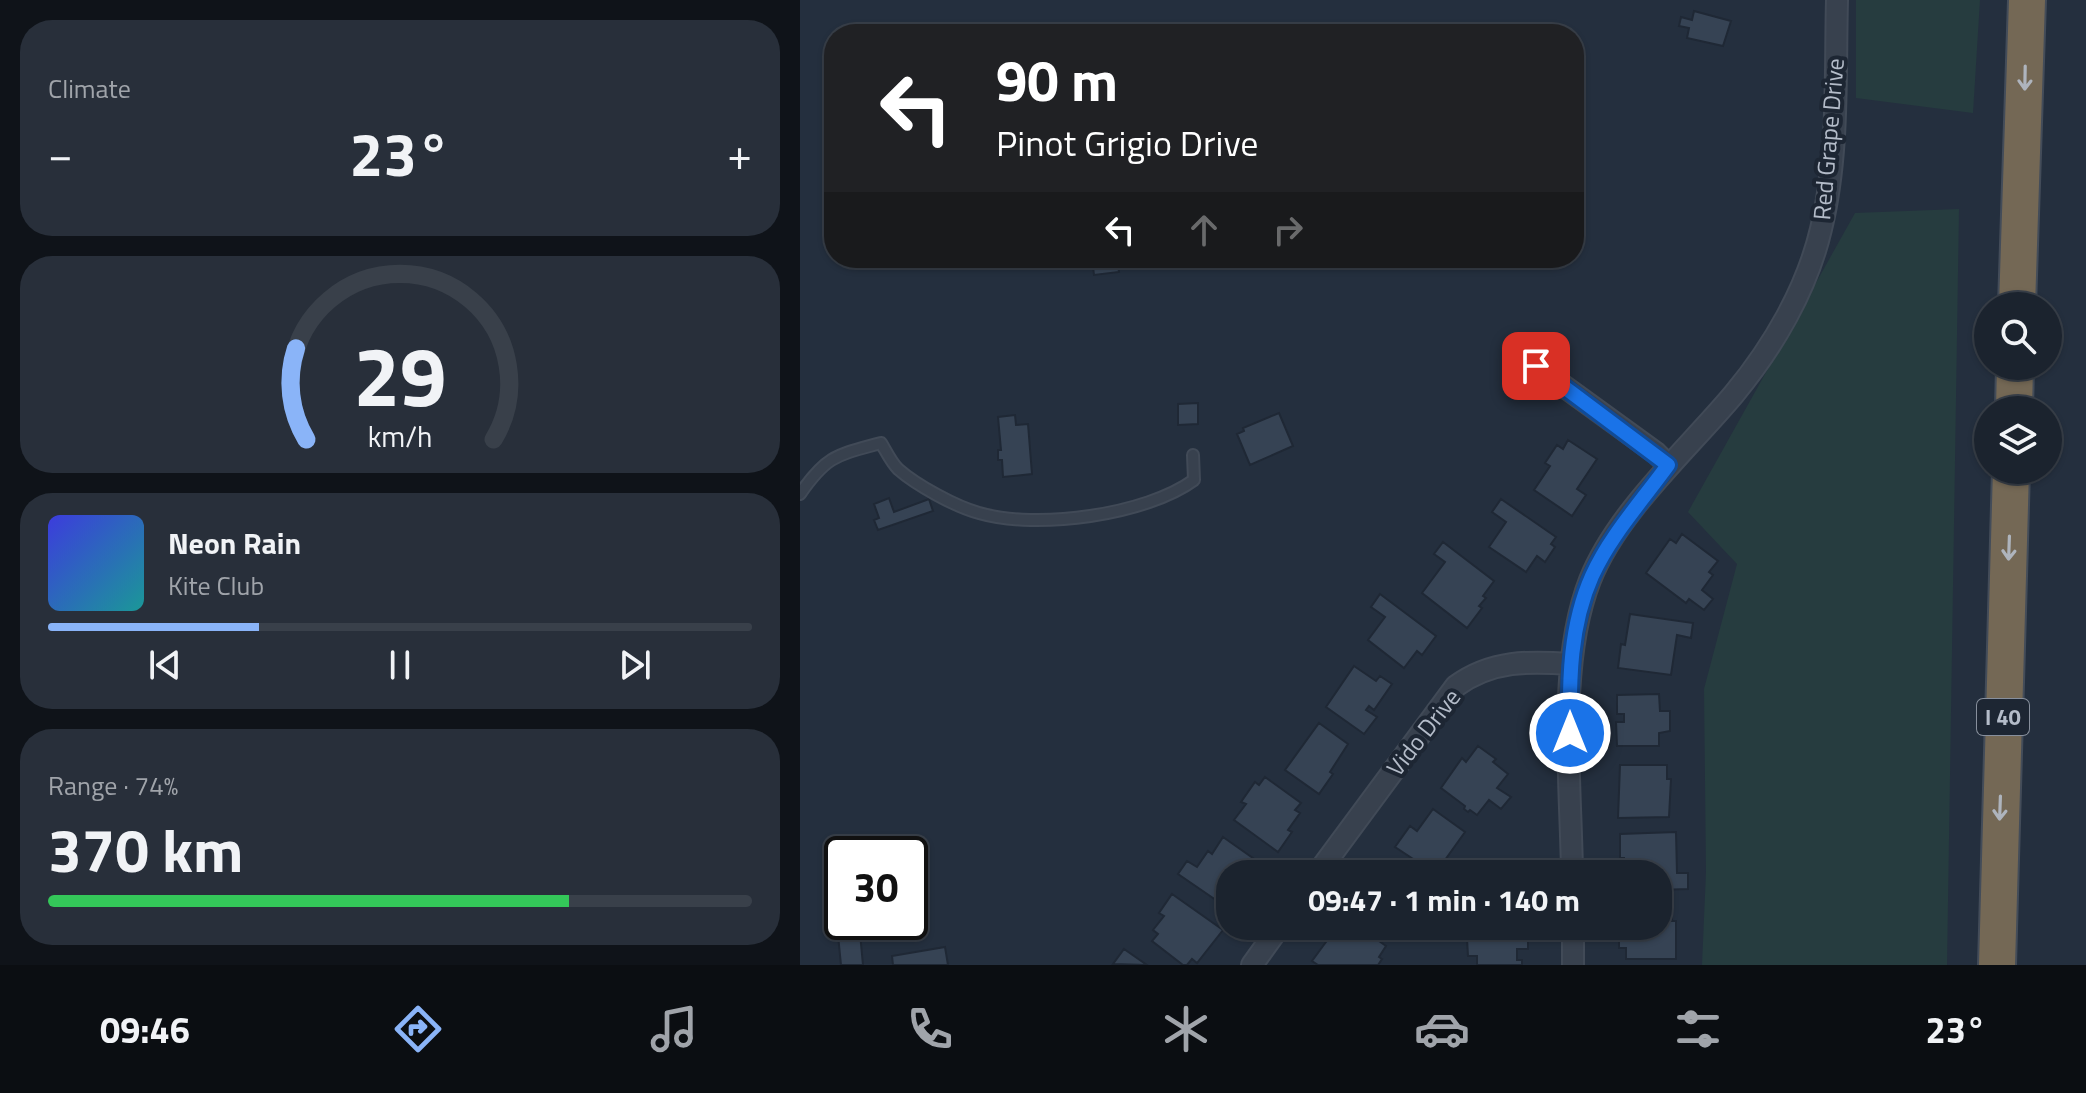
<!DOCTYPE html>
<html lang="en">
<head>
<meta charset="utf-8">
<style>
	:root { --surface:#1b232e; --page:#282f3a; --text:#f1f3f6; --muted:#a0a4aa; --line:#39404a; --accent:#8ab4f8 }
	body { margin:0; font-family:"Titillium Web",sans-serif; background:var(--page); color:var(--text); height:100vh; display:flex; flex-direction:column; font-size:30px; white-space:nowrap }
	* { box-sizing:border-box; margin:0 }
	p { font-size:26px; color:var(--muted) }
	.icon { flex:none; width:44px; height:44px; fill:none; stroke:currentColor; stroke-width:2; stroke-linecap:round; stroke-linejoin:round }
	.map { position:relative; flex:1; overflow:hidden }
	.sheet { display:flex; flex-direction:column; gap:20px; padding:20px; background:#0f1319; width:800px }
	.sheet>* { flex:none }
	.top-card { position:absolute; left:24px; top:24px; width:760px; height:244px; border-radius:32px; box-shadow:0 2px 6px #0004,0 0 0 2px var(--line); background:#202124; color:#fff; overflow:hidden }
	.tools { position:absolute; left:1174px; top:292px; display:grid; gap:16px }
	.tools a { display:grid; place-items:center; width:88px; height:88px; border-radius:50%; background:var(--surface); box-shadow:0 2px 6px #0004,0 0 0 2px var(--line); font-size:40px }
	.speed { position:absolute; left:24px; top:836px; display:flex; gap:16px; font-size:40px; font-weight:700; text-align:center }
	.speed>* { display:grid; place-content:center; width:104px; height:104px; border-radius:50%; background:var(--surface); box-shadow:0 2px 6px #0004,0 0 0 2px var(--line); line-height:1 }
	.speed .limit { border:4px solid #111; border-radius:12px; background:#fff; color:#111 }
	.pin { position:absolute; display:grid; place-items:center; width:68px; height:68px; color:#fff; margin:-34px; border-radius:16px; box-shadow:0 4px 12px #0006 }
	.me { position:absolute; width:88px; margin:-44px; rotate:0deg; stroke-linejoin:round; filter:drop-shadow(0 0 6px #0008) }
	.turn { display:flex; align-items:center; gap:28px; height:168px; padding:0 40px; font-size:36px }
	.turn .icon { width:104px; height:104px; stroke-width:2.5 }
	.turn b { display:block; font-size:56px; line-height:68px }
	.lanes { display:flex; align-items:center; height:76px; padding:0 40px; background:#0003; justify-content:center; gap:40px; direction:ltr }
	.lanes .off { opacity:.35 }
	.big { font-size:60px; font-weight:700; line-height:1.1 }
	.sheet .card { flex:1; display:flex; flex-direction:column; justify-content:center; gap:12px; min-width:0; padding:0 28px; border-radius:32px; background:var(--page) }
	.sheet .dial { align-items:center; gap:0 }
	.dial svg { height:208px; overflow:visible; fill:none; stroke:var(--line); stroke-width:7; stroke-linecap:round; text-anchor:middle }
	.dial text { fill:var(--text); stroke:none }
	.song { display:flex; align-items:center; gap:24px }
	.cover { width:96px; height:96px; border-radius:12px; background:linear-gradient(135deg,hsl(240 70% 55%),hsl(180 70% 35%)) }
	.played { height:8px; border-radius:4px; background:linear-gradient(90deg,var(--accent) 30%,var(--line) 30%) }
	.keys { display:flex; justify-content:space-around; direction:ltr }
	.heat { display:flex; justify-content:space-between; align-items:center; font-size:44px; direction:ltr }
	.charge { height:12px; border-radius:6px; background:linear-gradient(90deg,#34c759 74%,var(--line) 0) }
	.trip { position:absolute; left:416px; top:860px; width:456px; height:80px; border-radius:32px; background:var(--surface); box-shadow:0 2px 6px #0004,0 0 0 2px var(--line); font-weight:700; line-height:80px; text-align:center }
	.menu { display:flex; height:128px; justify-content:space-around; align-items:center; background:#0b0e12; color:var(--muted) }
	.menu .icon { width:56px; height:56px }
	.menu .active { color:var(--accent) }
	.menu b { font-size:36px; color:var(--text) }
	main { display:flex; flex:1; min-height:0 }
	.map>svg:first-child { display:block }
	.green { fill:#263c3f }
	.building { fill:#364354; stroke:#1f2835; stroke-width:2 }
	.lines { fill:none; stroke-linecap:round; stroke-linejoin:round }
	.service-casing { stroke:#414a57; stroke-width:14 }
	.minor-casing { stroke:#414a57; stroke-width:24 }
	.motorway-casing { stroke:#434c59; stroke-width:40 }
	.service { stroke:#38414e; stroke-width:10 }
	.minor { stroke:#38414e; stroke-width:20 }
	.motorway { stroke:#746855; stroke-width:36 }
	.oneway { stroke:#aeb4bd }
	.route-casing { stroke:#114b97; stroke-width:20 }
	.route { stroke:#1a73e8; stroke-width:14 }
	.labels { text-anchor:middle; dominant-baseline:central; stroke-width:8; stroke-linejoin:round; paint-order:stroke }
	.shield { fill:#1d2633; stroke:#878f9c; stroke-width:2 }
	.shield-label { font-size:22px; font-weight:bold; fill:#b4bcc9 }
	.street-label { font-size:24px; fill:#b4bcc9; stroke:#1d2633 }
</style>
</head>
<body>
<main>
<section class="sheet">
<div class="card"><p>Climate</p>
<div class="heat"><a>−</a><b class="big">23°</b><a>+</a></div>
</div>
<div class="card dial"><svg viewBox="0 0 100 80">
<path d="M14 69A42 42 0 1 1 86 69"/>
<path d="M14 69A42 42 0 0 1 10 34" stroke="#8ab4f8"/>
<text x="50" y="56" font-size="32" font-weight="700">29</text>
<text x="50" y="72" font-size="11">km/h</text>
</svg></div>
<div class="card">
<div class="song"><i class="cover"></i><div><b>Neon Rain</b><p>Kite Club</p></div></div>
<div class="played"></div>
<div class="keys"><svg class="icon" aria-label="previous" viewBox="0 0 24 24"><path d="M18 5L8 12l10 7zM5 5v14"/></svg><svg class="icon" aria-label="pause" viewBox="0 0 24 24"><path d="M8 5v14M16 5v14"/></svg><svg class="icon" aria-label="next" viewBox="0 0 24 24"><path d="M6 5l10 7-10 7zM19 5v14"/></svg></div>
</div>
<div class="card"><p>Range · 74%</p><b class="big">370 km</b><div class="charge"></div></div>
</section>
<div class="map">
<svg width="1286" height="965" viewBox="0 0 1286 965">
	<rect width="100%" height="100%" fill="#242f3e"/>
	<path class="green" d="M1056 0H1180L1173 113 1056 98Z
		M1159 209 1147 965H902L906 872 904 689 937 564 888 512 1055 213Z"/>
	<path class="building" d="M894 11 931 21 923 46 887 38 889 28 879 26 881 17 892 20Z
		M285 258H317L319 272 294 275 293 267 286 268Z
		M398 403V424L378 425V404Z
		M479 413 493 446 450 465 437 434 444 431 443 428Z
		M215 415 216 425 228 424 232 474 203 477 202 460H198V450H201L198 417Z
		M768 440 797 459 777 489 786 495 772 516 734 490 750 466 745 463 757 445 763 449Z
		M89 498 94 512 129 499 133 511 78 530 74 520 79 518 74 504Z
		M701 499 756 537 751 544 755 547 745 562 737 556 726 572 689 547 706 522 692 512Z
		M882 534 918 561 909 572 913 575 902 590 913 599 904 610 889 599 886 603 846 573 870 539 876 543Z
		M643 542 694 581 683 596 686 598 679 606 682 608 667 628 622 593 645 562 634 554Z
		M580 594 636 636 622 655 617 651 604 668 568 640 585 617 571 607Z
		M830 614 893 623 891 638 877 635 871 675 818 668 821 644 825 645Z
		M554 666 576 681 580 676 592 684 574 710 569 706 566 710 577 717 564 734 526 707Z
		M859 694 860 711H870V731L859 733V746H817L816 722H824V714H817V695Z
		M519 723 548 744 530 772 533 774 519 794 485 770Z
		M678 746 696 759 693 762 708 774 697 788 711 797 701 809 689 800 677 815 670 810 668 812 664 809 665 806 641 788 662 758 666 762Z
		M820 765H867V779H871L869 817 818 818Z
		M465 777 501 803 495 810 500 813 488 830 492 832 478 852 434 820 446 804 441 802 455 782 459 785Z
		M633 809 665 832 645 860 655 867 649 874H636L595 847 610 826 617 831Z
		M876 832 877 873H888V889L858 890V874H825L824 858H820V834Z
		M423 837 467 868 462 874H430L429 909 378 874 387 861 397 867 408 851 412 854Z
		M372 894 423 930 397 963 392 959 387 965H383L352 941 358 934 353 930 364 916 359 913Z
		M858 906H870L872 921H876V959H826V948H819V926H858Z
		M546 926H558L586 946 579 957 582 959 578 965H518L512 961 537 927 543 931Z
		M680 926H728V949H717V960H722V965H677V956H668L667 939 680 932Z
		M60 933 63 965H41L38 935Z
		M145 947 148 965H93L92 956Z
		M324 949 347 965 313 964Z"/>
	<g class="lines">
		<defs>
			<path id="service" d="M0 494C27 455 37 455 81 443 86 451 91 462 98 469 116 485 156 507 179 513 237 530 346 515 394 480L393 455"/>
			<path id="minor" d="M736 366 856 453 868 465
				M517 874 656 686C692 660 729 661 771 664
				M772 874C771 784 757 664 790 580 817 512 888 449 934 394 973 347 1007 289 1021 229 1039 156 1035 75 1037 0
				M773 926V965
				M452 965 480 926"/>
			<path id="motorway" d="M1217 306 1227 0
				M1214 410 1215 366
				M1197 965 1211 470"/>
		</defs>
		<use href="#service" class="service-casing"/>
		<use href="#minor" class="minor-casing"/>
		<use href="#motorway" class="motorway-casing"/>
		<use href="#service" class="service"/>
		<use href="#minor" class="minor"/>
		<use href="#motorway" class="motorway"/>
	</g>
	<defs><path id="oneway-shaft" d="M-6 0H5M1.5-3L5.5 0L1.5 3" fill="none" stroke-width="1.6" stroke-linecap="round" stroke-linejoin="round" transform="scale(2)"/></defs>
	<g class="oneway">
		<use href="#oneway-shaft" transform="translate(1225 78) rotate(91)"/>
		<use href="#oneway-shaft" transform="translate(1209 548) rotate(92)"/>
		<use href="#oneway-shaft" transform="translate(1200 808) rotate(92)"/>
	</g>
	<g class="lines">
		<defs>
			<path id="route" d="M736 366 868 465C842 501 810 536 792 576 770 625 769 680 770 733"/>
		</defs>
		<use href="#route" class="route-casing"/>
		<use href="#route" class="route"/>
	</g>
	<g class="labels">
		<rect class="shield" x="1177" y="699" width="52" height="36" rx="6"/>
		<g class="shield-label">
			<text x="1203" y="717">I 40</text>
		</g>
		<g class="street-label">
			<text transform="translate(1028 139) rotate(-85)">Red Grape Drive</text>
			<text transform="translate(623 732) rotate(-52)">Vido Drive</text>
		</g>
	</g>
</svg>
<div class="tools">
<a><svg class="icon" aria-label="search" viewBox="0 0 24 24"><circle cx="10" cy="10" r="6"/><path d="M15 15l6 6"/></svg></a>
<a><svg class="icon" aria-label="layers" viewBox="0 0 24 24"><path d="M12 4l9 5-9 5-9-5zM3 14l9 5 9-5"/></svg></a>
</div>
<div class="speed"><div class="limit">30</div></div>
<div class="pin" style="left:736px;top:366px;background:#d93025"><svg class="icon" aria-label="arrive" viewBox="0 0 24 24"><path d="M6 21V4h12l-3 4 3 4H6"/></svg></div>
<svg class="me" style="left:770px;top:733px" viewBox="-20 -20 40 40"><circle r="17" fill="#1a73e8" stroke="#fff" stroke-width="3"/><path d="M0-11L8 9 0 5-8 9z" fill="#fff"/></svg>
<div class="trip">09:47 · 1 min · 140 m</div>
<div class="top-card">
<div class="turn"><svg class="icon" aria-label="left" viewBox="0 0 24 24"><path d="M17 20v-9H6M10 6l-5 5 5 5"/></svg><div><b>90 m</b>Pinot Grigio Drive</div></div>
<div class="lanes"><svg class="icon" aria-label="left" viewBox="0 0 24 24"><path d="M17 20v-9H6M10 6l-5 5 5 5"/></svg><svg class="icon off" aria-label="ahead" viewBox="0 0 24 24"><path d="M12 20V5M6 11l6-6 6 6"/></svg><svg class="icon off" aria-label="right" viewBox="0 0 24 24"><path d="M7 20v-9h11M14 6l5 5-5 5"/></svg></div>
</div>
</div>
</main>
<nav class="menu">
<b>09:46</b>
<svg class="icon active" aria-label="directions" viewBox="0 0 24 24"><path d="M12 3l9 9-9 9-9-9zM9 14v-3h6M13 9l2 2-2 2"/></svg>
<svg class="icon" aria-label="music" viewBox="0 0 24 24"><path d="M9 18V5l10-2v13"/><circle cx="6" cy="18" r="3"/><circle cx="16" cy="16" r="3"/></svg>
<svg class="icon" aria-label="phone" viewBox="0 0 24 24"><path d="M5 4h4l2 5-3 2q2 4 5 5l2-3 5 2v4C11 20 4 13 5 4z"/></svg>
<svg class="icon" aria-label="climate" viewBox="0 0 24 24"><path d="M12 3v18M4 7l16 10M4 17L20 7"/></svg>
<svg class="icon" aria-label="car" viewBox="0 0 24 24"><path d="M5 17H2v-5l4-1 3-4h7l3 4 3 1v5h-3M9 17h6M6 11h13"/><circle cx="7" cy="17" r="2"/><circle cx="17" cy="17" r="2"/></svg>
<svg class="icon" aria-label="filters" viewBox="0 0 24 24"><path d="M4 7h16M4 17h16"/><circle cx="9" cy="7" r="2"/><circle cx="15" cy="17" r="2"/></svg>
<b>23°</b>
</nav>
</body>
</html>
